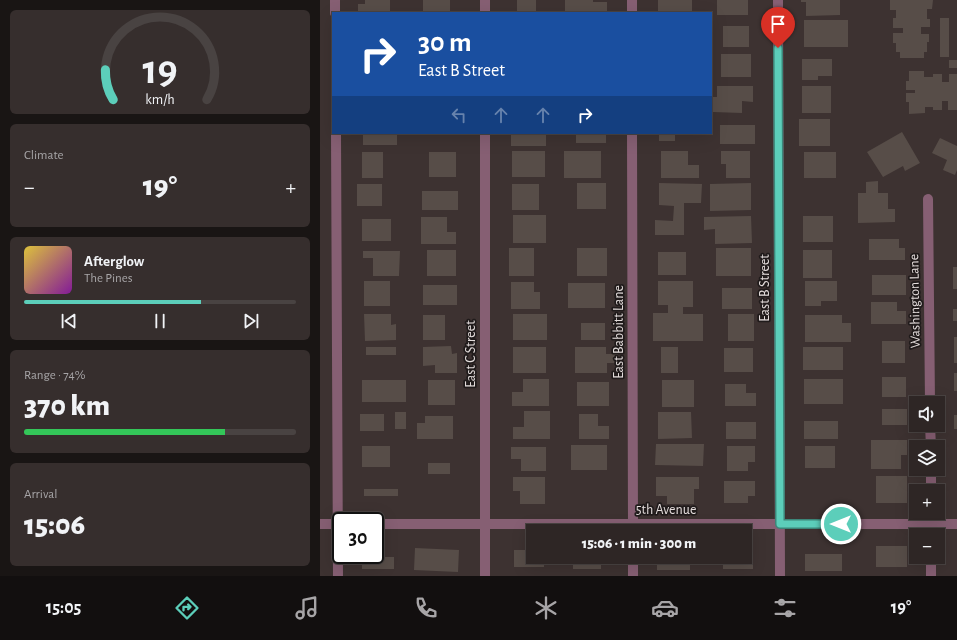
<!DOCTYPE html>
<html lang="en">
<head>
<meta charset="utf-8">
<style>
	:root { --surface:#2e2625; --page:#362e2d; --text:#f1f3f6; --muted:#a7a5a7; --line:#494342; --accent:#5cceba }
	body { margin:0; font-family:"Alegreya Sans",sans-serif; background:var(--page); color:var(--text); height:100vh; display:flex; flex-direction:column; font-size:15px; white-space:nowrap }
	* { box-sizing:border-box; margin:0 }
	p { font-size:13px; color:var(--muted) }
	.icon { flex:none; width:22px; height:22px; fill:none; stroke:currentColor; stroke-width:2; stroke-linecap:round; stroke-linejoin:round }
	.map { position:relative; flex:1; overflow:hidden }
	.sheet { display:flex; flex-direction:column; gap:10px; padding:10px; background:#191514; width:320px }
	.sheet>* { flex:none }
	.hud { position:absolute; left:12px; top:12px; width:380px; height:122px; border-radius:0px; box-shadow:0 4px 16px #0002,0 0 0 1px var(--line); background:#1a4fa0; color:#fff; overflow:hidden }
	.buttons { position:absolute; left:589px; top:396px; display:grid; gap:8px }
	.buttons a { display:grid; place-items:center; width:36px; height:36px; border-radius:0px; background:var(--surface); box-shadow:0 4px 16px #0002,0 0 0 1px var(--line); font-size:20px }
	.speed { position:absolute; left:12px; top:512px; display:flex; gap:8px; font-size:20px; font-weight:700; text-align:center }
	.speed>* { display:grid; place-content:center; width:52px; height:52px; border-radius:50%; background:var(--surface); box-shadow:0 4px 16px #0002,0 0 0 1px var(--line); line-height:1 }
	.speed .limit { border:2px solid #111; border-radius:6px; background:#fff; color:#111 }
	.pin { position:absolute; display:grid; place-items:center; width:34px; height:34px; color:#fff; margin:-41px -17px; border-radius:50% 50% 50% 0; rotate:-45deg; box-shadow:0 0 4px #0007 }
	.pin .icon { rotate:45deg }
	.me { position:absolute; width:44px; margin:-22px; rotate:270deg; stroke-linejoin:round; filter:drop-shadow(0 0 3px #0008) }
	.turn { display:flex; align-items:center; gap:14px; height:84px; padding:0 20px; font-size:18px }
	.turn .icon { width:52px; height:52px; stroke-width:2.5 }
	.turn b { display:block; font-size:28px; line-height:34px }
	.lanes { display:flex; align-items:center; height:38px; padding:0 20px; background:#0003; justify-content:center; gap:20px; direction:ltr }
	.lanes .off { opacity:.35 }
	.big { font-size:30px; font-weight:800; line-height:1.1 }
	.sheet .widget { flex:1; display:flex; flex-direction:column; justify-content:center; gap:6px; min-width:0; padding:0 14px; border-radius:6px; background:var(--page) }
	.sheet .dial { align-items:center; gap:0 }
	.dial svg { height:104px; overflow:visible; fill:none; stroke:var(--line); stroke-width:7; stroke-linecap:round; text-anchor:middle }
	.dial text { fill:var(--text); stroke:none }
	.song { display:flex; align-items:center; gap:12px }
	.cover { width:48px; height:48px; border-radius:6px; background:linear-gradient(135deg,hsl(50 70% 55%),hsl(290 70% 35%)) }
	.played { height:4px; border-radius:2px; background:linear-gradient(90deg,var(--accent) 65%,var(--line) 65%) }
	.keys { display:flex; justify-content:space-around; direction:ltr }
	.heat { display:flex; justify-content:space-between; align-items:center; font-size:22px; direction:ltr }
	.charge { height:6px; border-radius:3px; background:linear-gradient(90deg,#34c759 74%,var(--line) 0) }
	.trip { position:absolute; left:206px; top:524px; width:226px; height:40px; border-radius:0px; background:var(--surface); box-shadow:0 4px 16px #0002,0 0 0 1px var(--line); font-weight:800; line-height:40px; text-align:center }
	.dock { display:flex; height:64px; justify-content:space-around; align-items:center; background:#120f0f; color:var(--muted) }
	.dock .icon { width:28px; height:28px }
	.dock .active { color:var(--accent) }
	.dock b { font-size:18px; color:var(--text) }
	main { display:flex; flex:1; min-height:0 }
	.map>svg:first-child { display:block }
	.building { fill:#574d48 }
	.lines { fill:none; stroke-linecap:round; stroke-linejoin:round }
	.minor { stroke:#865f73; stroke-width:10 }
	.route-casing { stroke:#3c8679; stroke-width:10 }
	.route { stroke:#5cceba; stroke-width:7 }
	.labels { text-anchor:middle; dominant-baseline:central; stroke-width:3.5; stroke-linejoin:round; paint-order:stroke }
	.street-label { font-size:14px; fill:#e3dcdb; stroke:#201b1b }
</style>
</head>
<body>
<main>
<section class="sheet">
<div class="widget dial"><svg viewBox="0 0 100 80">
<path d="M14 69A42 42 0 1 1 86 69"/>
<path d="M14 69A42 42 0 0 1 8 46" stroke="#5cceba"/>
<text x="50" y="56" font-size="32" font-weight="700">19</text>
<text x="50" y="72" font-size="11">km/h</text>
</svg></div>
<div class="widget"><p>Climate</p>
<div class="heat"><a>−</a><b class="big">19°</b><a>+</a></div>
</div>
<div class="widget">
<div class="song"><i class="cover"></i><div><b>Afterglow</b><p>The Pines</p></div></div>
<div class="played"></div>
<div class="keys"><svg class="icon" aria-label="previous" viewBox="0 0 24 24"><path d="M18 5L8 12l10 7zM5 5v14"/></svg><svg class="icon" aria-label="pause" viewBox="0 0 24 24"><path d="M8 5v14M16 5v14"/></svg><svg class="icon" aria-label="next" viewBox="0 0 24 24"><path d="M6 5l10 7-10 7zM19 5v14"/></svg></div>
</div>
<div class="widget"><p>Range · 74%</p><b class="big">370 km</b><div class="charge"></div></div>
<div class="widget"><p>Arrival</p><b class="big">15:06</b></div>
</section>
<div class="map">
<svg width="637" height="576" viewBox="0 0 637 576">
	<rect width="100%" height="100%" fill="#3d3231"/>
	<path class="building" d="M45 0H70V13H38V4H45Z
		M103 0H130V13H103Z
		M197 0H216V13H197Z
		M245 0H273V2H287V13H245Z
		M338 0H372V13H338Z
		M397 0H428V15H397Z
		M481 0H520V15L486 16V2H481Z
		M570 0H613L612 9H607V19H610V27H601V34H609V42H607V52H604V58H580V52H576V43H573V33H583V28H573V18H576V10H570Z
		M620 18H629V57H620Z
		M484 20H528V47H484Z
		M403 26H429V47H403Z
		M401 54H431V77H401Z
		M482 59H512V76H498V80H482Z
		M629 60H637V68H629Z
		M589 71H604V77H613V74H622V82H629V74H637V110H628V101H622V110H613V107H605V113L589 114V102H586V93H595V90H586V81H589Z
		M397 86H433V102L422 101V113L393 112V97H397Z
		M482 86H511V113H482Z
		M479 119H510V146H479Z
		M400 125H435V144H400Z
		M582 132 600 163 585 171 583 166 563 177 547 152Z
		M43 133H77V145H43Z
		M191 133H226V146H191Z
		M256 133H286V143H256Z
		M339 133H367V134H355V141H339Z
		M620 138 637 146V170L635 175 623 170 627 160 612 153Z
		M192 151H225V177H192Z
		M244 151H281V178H244Z
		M341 151H368V165H379V178H341Z
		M401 151H430V178H406V164H401Z
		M42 152H63V178H42Z
		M109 152H136V177H109Z
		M484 152H516V178H484Z
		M558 181V193H568V209H575V222L538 223V193H546V182Z
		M257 183H286V209H257Z
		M339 183 382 184 381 203H364V235H335V220L353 221 354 206 339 205Z
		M431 183V210L390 211V184Z
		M37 184H62V206H37Z
		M192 184H219V210H192Z
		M102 191H138V210H102Z
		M193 215H226V243H193Z
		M431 216 432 243 395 244V229L384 230V217Z
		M483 216H513V242H483Z
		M101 217H127V232H136V244H101Z
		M42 219H71V241H42Z
		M549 239H579V248H585V260H549Z
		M189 248H214V276H189Z
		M257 248H287V276H257Z
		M396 248H431V276H396Z
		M107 250H136V276H107Z
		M483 250H512V278H483Z
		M43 251H80L79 276H53V258H43Z
		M338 252H366V275H338Z
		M633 267H637V289H633Z
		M552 275H586V295H552Z
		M44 281H70V306H44Z
		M338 281H373V307H363V314H383V341H333V313H348V305H338Z
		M485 281H517V301H501V306H485Z
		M191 282H214V292H220V309H191Z
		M248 283H285V308H248Z
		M103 285H137V305H103Z
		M402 288H432V309H402Z
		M551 302H577V311H586V324H551Z
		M633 309H637V321H633Z
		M44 314H71V325L76 324V340L45 341Z
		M193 314H227V340H193Z
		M408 314H434V341H408Z
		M103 315H125V340H103Z
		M485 315H522V323H531V342H485Z
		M261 323H285V340H261Z
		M634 337H637V363H634Z
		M562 341H585V363H562Z
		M131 346 132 354 137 353V373H115V365L103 366V347Z
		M46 347H76V355H46Z
		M193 347H226V373H193Z
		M255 347H286V354H298V363H287V373H255Z
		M341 347H358V373H341Z
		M483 347H523V370H483Z
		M404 348H433V372H404Z
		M634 373H637V391H634Z
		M562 377H586V397H562Z
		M203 379H229V406H192V392H203Z
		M484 379H523V404H484Z
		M42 380H86V402H42Z
		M108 380H135V405H108Z
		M342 380H374V407H342Z
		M257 382H289V406H257Z
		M405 384H426V393H436V406H405Z
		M562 409H587V425H562Z
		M204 411H230V439H193V427H204Z
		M75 412H86V429H75Z
		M338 412H371L372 438 338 439Z
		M40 414H64V431H40Z
		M259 414H278V426H289V439H259Z
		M634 415H637V429H634Z
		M105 416H133V439H97V423H105Z
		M484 421H518V439H484Z
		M406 422H436V439H406Z
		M551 440H587V455H581V469H551Z
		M336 444H384L383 466 335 465Z
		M251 445H287V470H251Z
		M42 446H70V467H42Z
		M407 446H435V462H428V471H407Z
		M485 446H515V468H485Z
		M191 447H226V471H201V459H191Z
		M108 463H130V474H108Z
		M556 476H587V503H556Z
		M193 477H225V504H200V491H193Z
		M336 477H379V489H374V504H347V496H336Z
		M404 481H435V496H428V503H404Z
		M44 489H78V496H44Z
		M556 546H587V567H556Z
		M95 548 139 550 138 572 94 570Z
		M194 550H213V557H224V567H194Z
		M425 552H433V569H403V557H425Z
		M485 554H522V571H485Z
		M42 557H74V569H42Z
		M253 557H286V560H281V569H253Z
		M337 557H370V570H337Z"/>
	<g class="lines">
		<path class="minor" d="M15 0V13
			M312 0V13
			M458 0 460 576
			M165 13V0
			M16 133 18 576
			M312 133 313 531
			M608 199 610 403
			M610 425 611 447
			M611 469V491
			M611 513V535
			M0 524H21
			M55 524H637
			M313 557V576
			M611 557V576
			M165 576V133"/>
	</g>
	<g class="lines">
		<defs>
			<path id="route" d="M458 48 460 524H521"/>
		</defs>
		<use href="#route" class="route-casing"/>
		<use href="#route" class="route"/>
	</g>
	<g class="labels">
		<g class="street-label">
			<text transform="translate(445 288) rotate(-90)">East B Street</text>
			<text transform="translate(595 301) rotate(-91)">Washington Lane</text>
			<text transform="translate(299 332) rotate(-90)">East Babbitt Lane</text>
			<text transform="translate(151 354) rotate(-90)">East C Street</text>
			<text x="346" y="510">5th Avenue</text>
		</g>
	</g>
</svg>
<div class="buttons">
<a><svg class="icon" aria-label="sound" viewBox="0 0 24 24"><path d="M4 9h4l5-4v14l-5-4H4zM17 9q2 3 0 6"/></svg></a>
<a><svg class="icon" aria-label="layers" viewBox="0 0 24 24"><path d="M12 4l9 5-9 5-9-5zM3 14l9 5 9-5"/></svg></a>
<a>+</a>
<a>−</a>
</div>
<div class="speed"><div class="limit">30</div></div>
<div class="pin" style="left:458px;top:48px;background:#d93025"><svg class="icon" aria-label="arrive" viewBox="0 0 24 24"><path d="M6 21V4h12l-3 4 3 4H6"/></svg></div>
<svg class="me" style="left:521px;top:524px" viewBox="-20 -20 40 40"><circle r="17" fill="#5cceba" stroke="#fff" stroke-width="3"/><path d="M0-11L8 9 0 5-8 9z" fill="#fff"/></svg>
<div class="trip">15:06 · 1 min · 300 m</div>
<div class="hud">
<div class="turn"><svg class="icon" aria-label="right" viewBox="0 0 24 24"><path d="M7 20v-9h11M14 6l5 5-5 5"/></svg><div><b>30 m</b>East B Street</div></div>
<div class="lanes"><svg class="icon off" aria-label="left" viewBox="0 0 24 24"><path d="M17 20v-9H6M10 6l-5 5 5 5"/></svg><svg class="icon off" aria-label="ahead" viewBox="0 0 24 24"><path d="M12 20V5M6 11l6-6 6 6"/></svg><svg class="icon off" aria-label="ahead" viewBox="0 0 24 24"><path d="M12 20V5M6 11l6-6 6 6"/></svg><svg class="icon" aria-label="right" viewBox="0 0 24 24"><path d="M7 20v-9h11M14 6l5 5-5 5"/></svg></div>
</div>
</div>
</main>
<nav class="dock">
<b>15:05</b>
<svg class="icon active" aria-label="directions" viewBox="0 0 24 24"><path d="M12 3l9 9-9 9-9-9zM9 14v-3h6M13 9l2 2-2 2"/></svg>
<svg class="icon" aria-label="music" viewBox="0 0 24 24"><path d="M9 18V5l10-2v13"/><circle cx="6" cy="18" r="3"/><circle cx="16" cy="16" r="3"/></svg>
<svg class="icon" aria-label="phone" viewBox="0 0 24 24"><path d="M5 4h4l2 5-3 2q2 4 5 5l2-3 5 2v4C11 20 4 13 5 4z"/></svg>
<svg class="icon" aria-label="climate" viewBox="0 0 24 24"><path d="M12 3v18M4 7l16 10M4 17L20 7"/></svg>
<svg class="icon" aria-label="car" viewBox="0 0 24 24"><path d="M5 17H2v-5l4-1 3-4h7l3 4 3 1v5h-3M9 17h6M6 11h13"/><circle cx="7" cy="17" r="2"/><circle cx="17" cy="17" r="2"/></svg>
<svg class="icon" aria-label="filters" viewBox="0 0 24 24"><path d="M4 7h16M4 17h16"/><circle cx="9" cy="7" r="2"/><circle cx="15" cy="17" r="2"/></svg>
<b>19°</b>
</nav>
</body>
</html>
